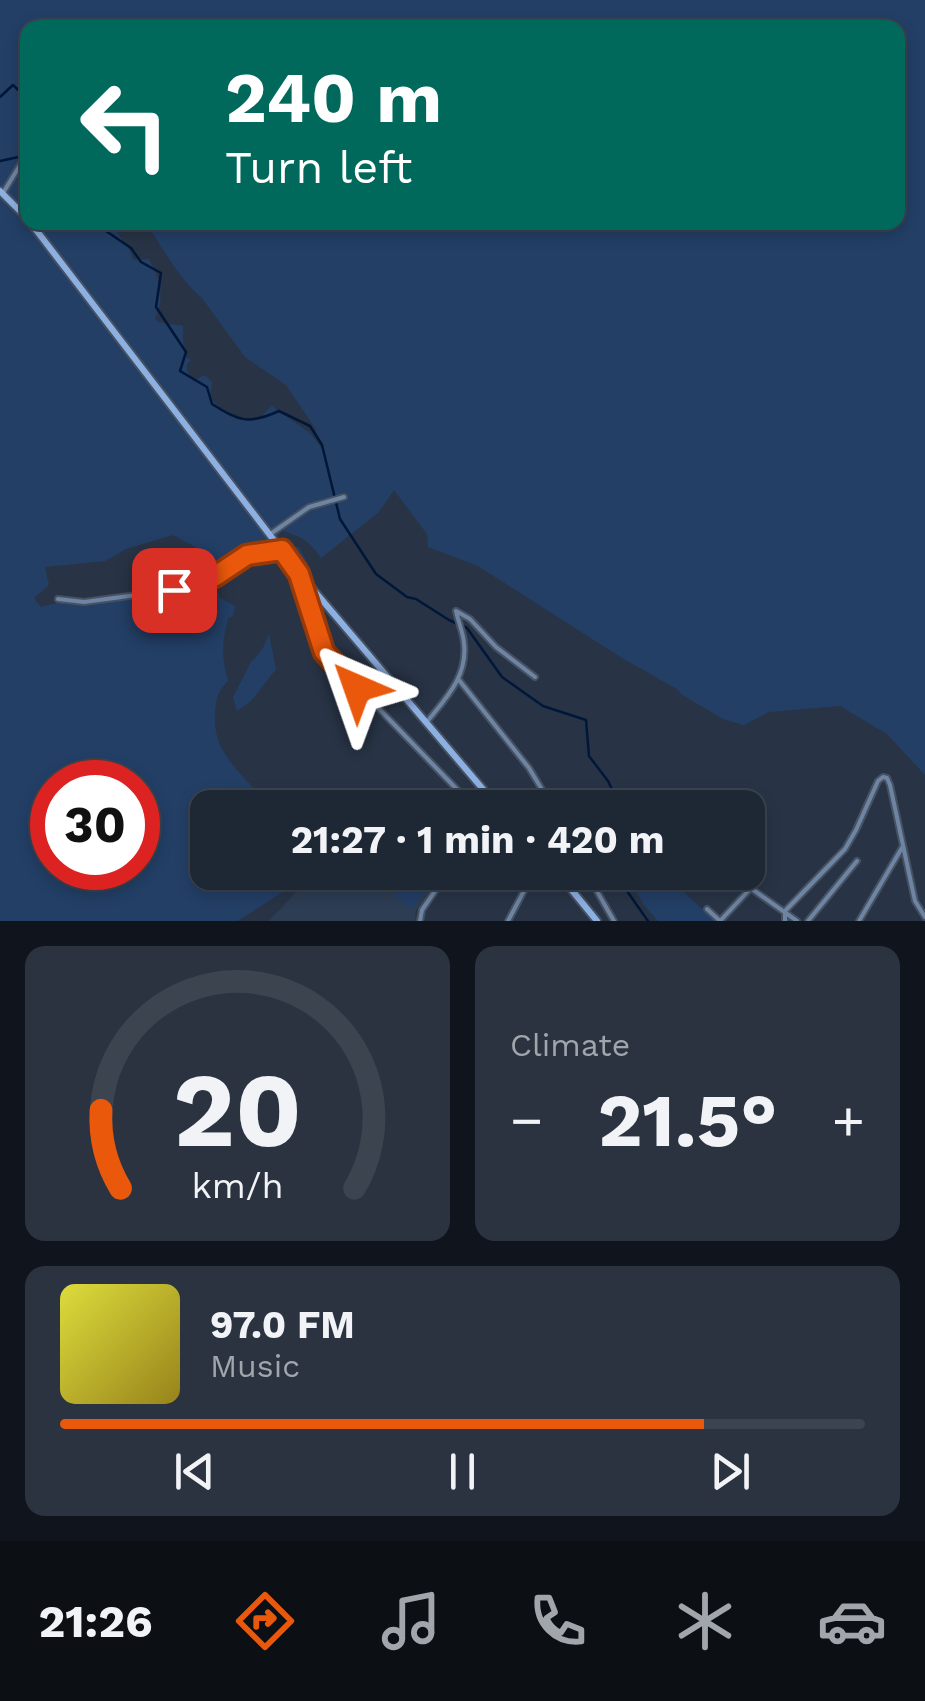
<!DOCTYPE html>
<html lang="en">
<head>
<meta charset="utf-8">
<style>
	:root { --surface:#1e2734; --page:#2b3340; --text:#f1f3f6; --muted:#a1a5ac; --line:#3c444f; --accent:#ea580c }
	body { margin:0; font-family:"Work Sans",sans-serif; background:var(--page); color:var(--text); height:100vh; display:flex; flex-direction:column; font-size:38px; white-space:nowrap }
	* { box-sizing:border-box; margin:0 }
	p { font-size:32px; color:var(--muted) }
	.icon { flex:none; width:55px; height:55px; fill:none; stroke:currentColor; stroke-width:2; stroke-linecap:round; stroke-linejoin:round }
	.map { position:relative; height:921px; overflow:hidden }
	.side { display:flex; flex-direction:column; gap:25px; padding:25px; background:#10151d; flex:1 }
	.side>* { flex:none }
	.top-card { position:absolute; left:20px; top:20px; width:885px; height:210px; border-radius:20px; box-shadow:0 5px 15px #0003,0 0 0 2px var(--line); background:#00695c; color:#fff; overflow:hidden }
	.speed { position:absolute; left:30px; top:760px; display:flex; gap:20px; font-size:50px; font-weight:700; text-align:center }
	.speed>* { display:grid; place-content:center; width:130px; height:130px; border-radius:50%; background:var(--surface); box-shadow:0 5px 15px #0003,0 0 0 2px var(--line); line-height:1 }
	.speed .limit { border:15px solid #d22; background:#fff; color:#111 }
	.pin { position:absolute; display:grid; place-items:center; width:85px; height:85px; color:#fff; margin:-42px; border-radius:20px; box-shadow:0 5px 15px #0006 }
	.me { position:absolute; width:110px; margin:-55px; rotate:317deg; stroke-linejoin:round; filter:drop-shadow(0 0 8px #0008) }
	.turn { display:flex; align-items:center; gap:35px; height:210px; padding:0 40px; font-size:45px }
	.turn .icon { width:130px; height:130px; stroke-width:2.5 }
	.turn b { display:block; font-size:70px; line-height:85px }
	.big { font-size:75px; font-weight:700; line-height:1.1 }
	.side .widget { flex:1; display:flex; flex-direction:column; justify-content:center; gap:15px; min-width:0; padding:0 35px; border-radius:20px; background:var(--page) }
	.side .dial { align-items:center; gap:0 }
	.dial svg { height:260px; overflow:visible; fill:none; stroke:var(--line); stroke-width:7; stroke-linecap:round; text-anchor:middle }
	.dial text { fill:var(--text); stroke:none }
	.song { display:flex; align-items:center; gap:30px }
	.cover { width:120px; height:120px; border-radius:15px; background:linear-gradient(135deg,hsl(60 70% 55%),hsl(50 70% 35%)) }
	.played { height:10px; border-radius:5px; background:linear-gradient(90deg,var(--accent) 80%,var(--line) 80%) }
	.keys { display:flex; justify-content:space-around; direction:ltr }
	.heat { display:flex; justify-content:space-between; align-items:center; font-size:55px; direction:ltr }
	.side .tiles { flex:1; display:grid; gap:25px; grid-template-columns:1fr 1fr }
	.widget:last-child { grid-column:span 2 }
	.trip { position:absolute; left:190px; top:790px; width:575px; height:100px; border-radius:20px; background:var(--surface); box-shadow:0 5px 15px #0003,0 0 0 2px var(--line); font-weight:700; line-height:100px; text-align:center }
	.tabs { display:flex; height:160px; justify-content:space-around; align-items:center; background:#0c1015; color:var(--muted) }
	.tabs .icon { width:70px; height:70px }
	.tabs .active { color:var(--accent) }
	.tabs b { font-size:45px; color:var(--text) }
	.map>svg:first-child { display:block }
	.built { fill:#2d3d54 }
	.green { fill:#233f66; fill-rule:evenodd }
	.lines { fill:none; stroke-linecap:round; stroke-linejoin:round }
	.stream { stroke:#011739; stroke-width:2.5 }
	.minor-casing { stroke:#465162; stroke-width:8 }
	.secondary-casing { stroke:#465162; stroke-width:10 }
	.minor { stroke:#6d84a3; stroke-width:4 }
	.secondary { stroke:#8db0e3; stroke-width:6 }
	.route-casing { stroke:#983908; stroke-width:25 }
	.route { stroke:#ea580c; stroke-width:18 }
</style>
</head>
<body>
<div class="map">
<svg width="925" height="921" viewBox="0 0 925 921">
	<rect width="100%" height="100%" fill="#283446"/>
	<path class="built" d="M314 873H443L416 911 415 921H269Z"/>
	<path class="green" d="M0 0H925V775L887 734 840 706 769 712 744 725 723 719 681 694 677 689 622 658 478 566 428 547 427 534 394 490 379 512 321 558C308 539 302 538 282 530L276 538 278 545 287 551 293 547H299L308 564 292 578 286 565 278 555 244 558 215 580 220 598 235 606 233 616 228 618C222 645 221 654 228 681 217 691 215 702 215 717 213 756 246 775 266 804L263 807 208 808V872L312 873 238 921H0ZM28 28H898V222L146 223C162 247 179 279 202 298L245 357 286 385 315 428 323 450 310 433 278 411 272 405 258 420C234 423 225 413 210 398L212 382 205 375 197 379 192 378 187 371V364L191 360 184 356 186 350 183 343V326L158 322 155 318C166 296 159 278 149 259L133 260C130 245 117 237 112 222H28ZM173 535 197 548 219 569C196 591 126 598 94 601 83 601 73 598 62 599L61 602 41 607 34 598 49 585 45 567 105 561 126 549ZM52 782H138V868H52Z
		M269 634 276 669 251 701 237 711 233 697 251 662 262 650Z
		M634 872 668 873 673 882 715 921H658L644 905 629 879Z
		M411 873H417L431 883 412 909 394 896Z"/>
	<g class="lines">
		<path class="stream" d="M0 97 13 85 28 99
			M0 161 23 156
			M104 222 106 231 131 248 141 262 161 273 156 307 186 352 180 371 207 387 212 404C239 421 248 425 279 411L310 426 322 445 340 519 376 574 407 597 416 599 449 620 467 628 502 677 543 706 586 720 589 756 608 781 621 808
			M617 872 620 881 648 921"/>
		<defs>
			<path id="minor" d="M3 193 28 152
				M269 535 309 507 344 497
				M301 578 324 652 475 808
				M58 599 84 602 174 590 214 577 247 555 282 551
				M456 611 470 619 496 647 535 677
				M459 680 529 768 553 808
				M426 723C445 699 468 677 464 643 463 632 458 621 456 611
				M698 808V803
				M586 872 614 921
				M728 872 797 921
				M707 909 720 921 750 889
				M785 911 845 849 856 830 878 781 883 777 887 778 890 785 915 901 925 917
				M420 921 422 910 448 872
				M508 921 534 872
				M785 921V911
				M808 921 857 861
				M859 921 903 846"/>
			<path id="secondary" d="M0 191 28 219
				M30 222 299 573 499 808
				M557 872 597 921"/>
		</defs>
		<use href="#minor" class="minor-casing"/>
		<use href="#secondary" class="secondary-casing"/>
		<use href="#minor" class="minor"/>
		<use href="#secondary" class="secondary"/>
	</g>
	<g class="lines">
		<defs>
			<path id="route" d="M174 590 214 577 247 555 282 550 299 574 324 652 357 688"/>
		</defs>
		<use href="#route" class="route-casing"/>
		<use href="#route" class="route"/>
	</g>
</svg>
<div class="speed"><div class="limit">30</div></div>
<div class="pin" style="left:174px;top:590px;background:#d93025"><svg class="icon" aria-label="arrive" viewBox="0 0 24 24"><path d="M6 21V4h12l-3 4 3 4H6"/></svg></div>
<svg class="me" style="left:357px;top:688px" viewBox="-20 -20 40 40"><path d="M0-17L14 15 0 8-14 15z" fill="#ea580c" stroke="#fff" stroke-width="4"/></svg>
<div class="trip">21:27 · 1 min · 420 m</div>
<div class="top-card">
<div class="turn"><svg class="icon" aria-label="left" viewBox="0 0 24 24"><path d="M17 20v-9H6M10 6l-5 5 5 5"/></svg><div><b>240 m</b>Turn left</div></div>
</div>
</div>
<section class="side">
<div class="tiles">
<div class="widget dial"><svg viewBox="0 0 100 80">
<path d="M14 69A42 42 0 1 1 86 69"/>
<path d="M14 69A42 42 0 0 1 8 45" stroke="#ea580c"/>
<text x="50" y="56" font-size="32" font-weight="700">20</text>
<text x="50" y="72" font-size="11">km/h</text>
</svg></div>
<div class="widget"><p>Climate</p>
<div class="heat"><a>−</a><b class="big">21.5°</b><a>+</a></div>
</div>
<div class="widget">
<div class="song"><i class="cover"></i><div><b>97.0 FM</b><p>Music</p></div></div>
<div class="played"></div>
<div class="keys"><svg class="icon" aria-label="previous" viewBox="0 0 24 24"><path d="M18 5L8 12l10 7zM5 5v14"/></svg><svg class="icon" aria-label="pause" viewBox="0 0 24 24"><path d="M8 5v14M16 5v14"/></svg><svg class="icon" aria-label="next" viewBox="0 0 24 24"><path d="M6 5l10 7-10 7zM19 5v14"/></svg></div>
</div>
</div>
</section>
<nav class="tabs">
<b>21:26</b>
<svg class="icon active" aria-label="directions" viewBox="0 0 24 24"><path d="M12 3l9 9-9 9-9-9zM9 14v-3h6M13 9l2 2-2 2"/></svg>
<svg class="icon" aria-label="music" viewBox="0 0 24 24"><path d="M9 18V5l10-2v13"/><circle cx="6" cy="18" r="3"/><circle cx="16" cy="16" r="3"/></svg>
<svg class="icon" aria-label="phone" viewBox="0 0 24 24"><path d="M5 4h4l2 5-3 2q2 4 5 5l2-3 5 2v4C11 20 4 13 5 4z"/></svg>
<svg class="icon" aria-label="climate" viewBox="0 0 24 24"><path d="M12 3v18M4 7l16 10M4 17L20 7"/></svg>
<svg class="icon" aria-label="car" viewBox="0 0 24 24"><path d="M5 17H2v-5l4-1 3-4h7l3 4 3 1v5h-3M9 17h6M6 11h13"/><circle cx="7" cy="17" r="2"/><circle cx="17" cy="17" r="2"/></svg>
</nav>
</body>
</html>
